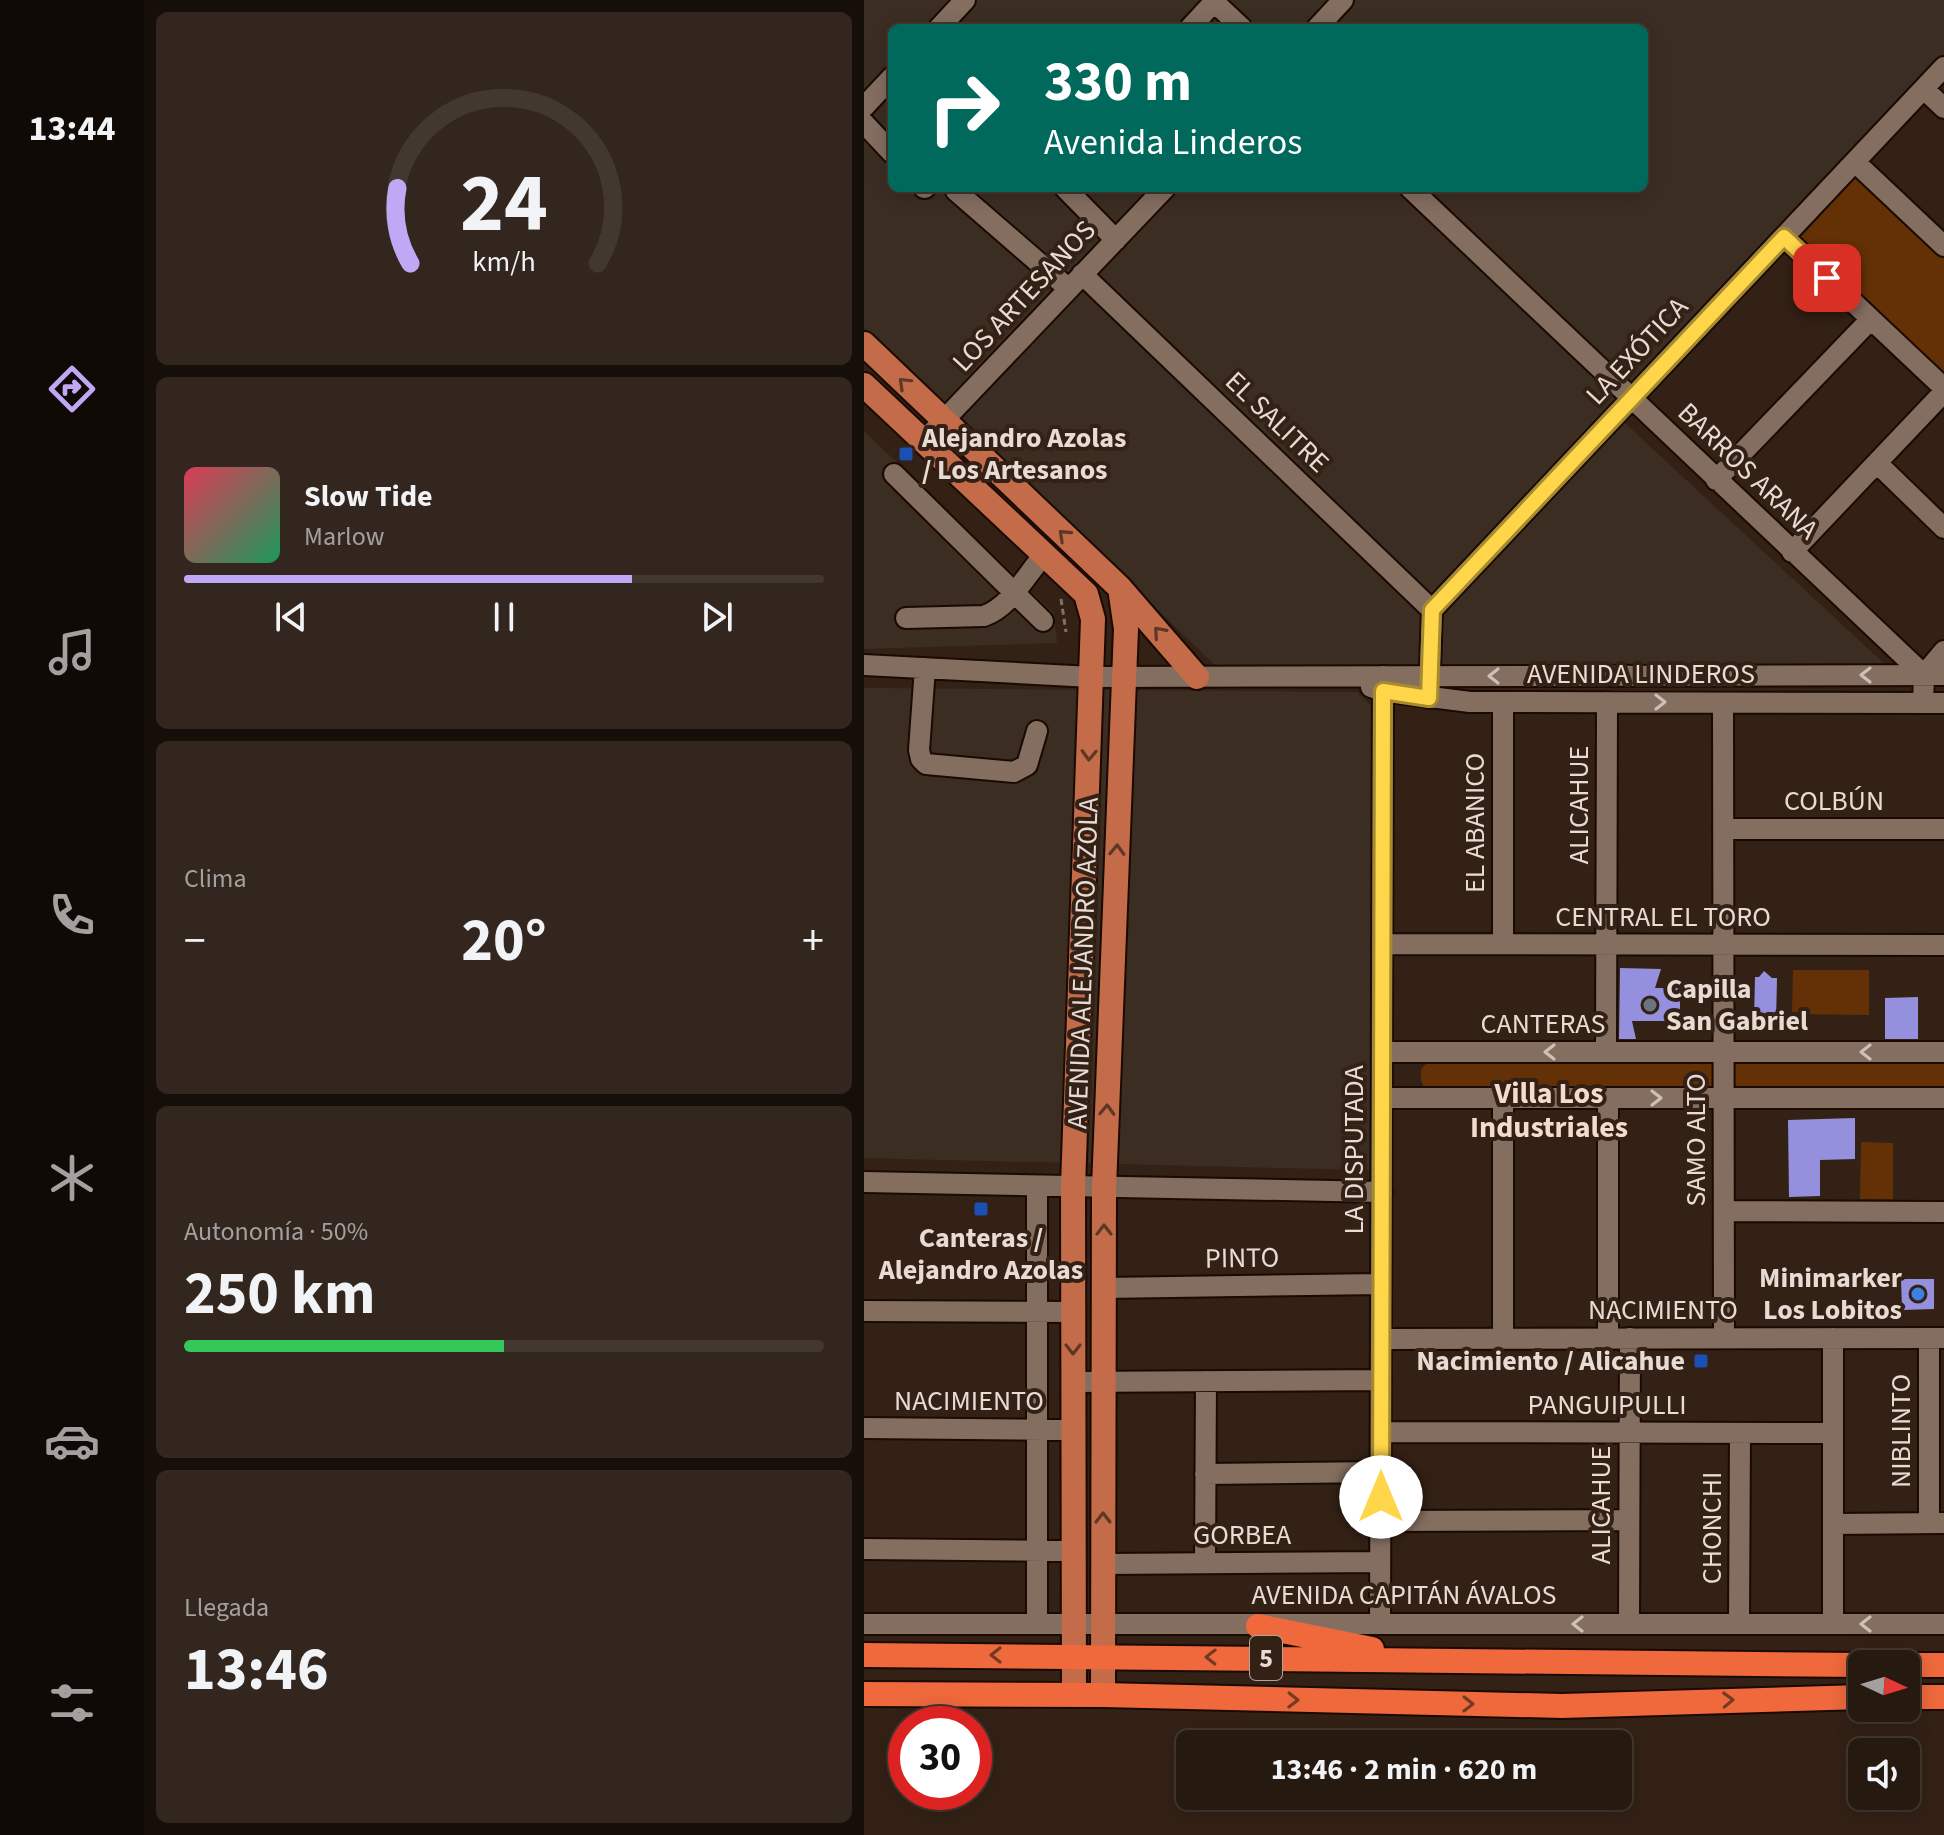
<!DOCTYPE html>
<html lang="es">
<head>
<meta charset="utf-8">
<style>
	:root { --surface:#261910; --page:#32261e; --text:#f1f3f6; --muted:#a4a09f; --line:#423830; --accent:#c0a8f4 }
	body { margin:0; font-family:"Source Sans 3",sans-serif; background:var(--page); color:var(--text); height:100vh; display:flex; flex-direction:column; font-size:30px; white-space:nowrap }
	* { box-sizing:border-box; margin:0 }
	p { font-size:26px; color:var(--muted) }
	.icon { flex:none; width:44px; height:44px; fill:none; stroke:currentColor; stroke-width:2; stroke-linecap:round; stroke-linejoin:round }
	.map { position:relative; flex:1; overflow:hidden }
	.side { display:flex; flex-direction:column; gap:12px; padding:12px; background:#150e09; width:720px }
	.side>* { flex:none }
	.hud { position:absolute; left:24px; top:24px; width:760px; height:168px; border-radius:12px; box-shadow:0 4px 20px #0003,0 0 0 2px var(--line); background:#00695c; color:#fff; overflow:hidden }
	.needle { width:52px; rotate:94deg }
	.controls { position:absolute; left:984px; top:1650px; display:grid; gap:16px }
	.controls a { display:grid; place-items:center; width:72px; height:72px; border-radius:12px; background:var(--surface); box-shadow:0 4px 20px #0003,0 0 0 2px var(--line); font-size:40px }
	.speed { position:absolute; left:24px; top:1706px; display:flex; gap:16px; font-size:40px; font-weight:700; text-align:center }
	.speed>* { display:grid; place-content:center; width:104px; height:104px; border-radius:50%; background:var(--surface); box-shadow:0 4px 20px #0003,0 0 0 2px var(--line); line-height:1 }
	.speed .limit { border:12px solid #d22; background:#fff; color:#111 }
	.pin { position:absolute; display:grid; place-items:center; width:68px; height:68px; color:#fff; margin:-34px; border-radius:16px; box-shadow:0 4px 12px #0006 }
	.me { position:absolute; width:88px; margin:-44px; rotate:0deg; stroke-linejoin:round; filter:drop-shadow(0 0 6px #0008) }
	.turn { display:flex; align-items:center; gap:28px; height:168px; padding:0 24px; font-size:36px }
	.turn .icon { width:104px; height:104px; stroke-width:2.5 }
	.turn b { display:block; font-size:56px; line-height:68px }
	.big { font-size:60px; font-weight:700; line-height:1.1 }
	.side .widget { flex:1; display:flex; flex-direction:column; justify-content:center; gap:12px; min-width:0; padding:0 28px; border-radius:12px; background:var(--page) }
	.side .dial { align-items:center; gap:0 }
	.dial svg { height:208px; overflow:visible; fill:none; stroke:var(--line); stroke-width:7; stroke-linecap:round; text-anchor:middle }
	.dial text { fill:var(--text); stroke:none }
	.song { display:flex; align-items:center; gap:24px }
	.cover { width:96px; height:96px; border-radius:12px; background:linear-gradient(135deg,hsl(350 70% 55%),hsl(150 70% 35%)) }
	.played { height:8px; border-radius:4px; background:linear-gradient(90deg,var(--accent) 70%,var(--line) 70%) }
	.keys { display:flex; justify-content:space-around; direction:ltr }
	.heat { display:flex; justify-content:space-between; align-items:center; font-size:44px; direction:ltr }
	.charge { height:12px; border-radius:6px; background:linear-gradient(90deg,#34c759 50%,var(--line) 0) }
	.trip { position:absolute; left:312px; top:1730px; width:456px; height:80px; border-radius:12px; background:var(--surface); box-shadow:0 4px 20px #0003,0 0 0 2px var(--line); font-weight:700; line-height:80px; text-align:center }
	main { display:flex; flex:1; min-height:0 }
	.tabs { display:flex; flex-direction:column; width:144px; justify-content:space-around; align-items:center; background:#0f0a06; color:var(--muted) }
	.tabs .icon { width:56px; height:56px }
	.tabs .selected { color:var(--accent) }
	.tabs b { font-size:36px; color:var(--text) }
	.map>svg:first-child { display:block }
	.industrial { fill:#3c2d23; fill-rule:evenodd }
	.green { fill:#643106 }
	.building { fill:#9490dd }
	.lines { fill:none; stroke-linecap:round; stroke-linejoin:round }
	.minor-casing { stroke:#1a0a02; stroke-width:24 }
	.major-casing { stroke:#1a0a02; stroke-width:28 }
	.highway-casing { stroke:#1a0a02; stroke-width:28 }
	.path { stroke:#827268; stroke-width:3; stroke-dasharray:6 4; stroke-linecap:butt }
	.minor { stroke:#846e60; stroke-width:20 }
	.major { stroke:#c46b4a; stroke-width:24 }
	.highway { stroke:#ef693c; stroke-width:24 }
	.oneway { stroke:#5e3725 }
	.oneway2 { stroke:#cfc0b7 }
	.oneway3 { stroke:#753a23 }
	.route-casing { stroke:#a68a30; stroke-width:20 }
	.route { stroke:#ffd54a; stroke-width:14 }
	.transit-dot { fill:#1a4fb4; stroke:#332115; stroke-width:3 }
	.worship-dot { fill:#6b7280; stroke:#332115; stroke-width:3 }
	.shop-dot { fill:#3f7fe0; stroke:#332115; stroke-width:3 }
	.labels { text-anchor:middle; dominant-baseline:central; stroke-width:8; stroke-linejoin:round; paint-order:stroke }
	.shield { fill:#332115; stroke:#b2a39b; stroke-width:2 }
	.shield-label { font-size:26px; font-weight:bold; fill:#e8dbd4 }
	.street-label { font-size:28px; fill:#e8dbd4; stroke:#332115 }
	.poi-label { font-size:28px; font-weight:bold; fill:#e8dbd4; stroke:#332115; text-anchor:start }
	.neighbourhood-label { font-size:30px; font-weight:bold; fill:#f4dbcb; stroke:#332115 }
</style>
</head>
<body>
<main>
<nav class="tabs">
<b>13:44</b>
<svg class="icon selected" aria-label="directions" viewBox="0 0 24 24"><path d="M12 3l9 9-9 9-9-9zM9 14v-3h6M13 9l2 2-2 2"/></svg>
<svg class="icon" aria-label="music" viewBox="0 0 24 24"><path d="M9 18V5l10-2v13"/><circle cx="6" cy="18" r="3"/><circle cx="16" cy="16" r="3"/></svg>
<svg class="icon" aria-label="phone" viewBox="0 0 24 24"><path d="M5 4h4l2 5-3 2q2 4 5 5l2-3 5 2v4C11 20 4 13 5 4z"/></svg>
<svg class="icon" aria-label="climate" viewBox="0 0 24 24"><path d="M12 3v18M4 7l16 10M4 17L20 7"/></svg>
<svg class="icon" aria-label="car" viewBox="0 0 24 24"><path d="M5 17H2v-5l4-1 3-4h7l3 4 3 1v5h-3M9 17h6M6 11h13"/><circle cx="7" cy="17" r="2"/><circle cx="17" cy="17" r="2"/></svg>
<svg class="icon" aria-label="filters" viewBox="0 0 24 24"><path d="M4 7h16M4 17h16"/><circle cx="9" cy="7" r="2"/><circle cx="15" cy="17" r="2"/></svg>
</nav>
<section class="side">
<div class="widget dial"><svg viewBox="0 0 100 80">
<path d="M14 69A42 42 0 1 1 86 69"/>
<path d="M14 69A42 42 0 0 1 9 40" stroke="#c0a8f4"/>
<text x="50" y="56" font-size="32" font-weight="700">24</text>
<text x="50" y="72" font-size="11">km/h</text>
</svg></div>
<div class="widget">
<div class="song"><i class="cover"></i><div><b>Slow Tide</b><p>Marlow</p></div></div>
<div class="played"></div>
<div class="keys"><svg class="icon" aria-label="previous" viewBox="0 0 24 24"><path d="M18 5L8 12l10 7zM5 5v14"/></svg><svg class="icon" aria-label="pause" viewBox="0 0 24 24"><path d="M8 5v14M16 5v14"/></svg><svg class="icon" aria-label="next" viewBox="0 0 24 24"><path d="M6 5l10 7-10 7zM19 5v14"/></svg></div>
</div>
<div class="widget"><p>Clima</p>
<div class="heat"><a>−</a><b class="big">20°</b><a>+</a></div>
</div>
<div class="widget"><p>Autonomía · 50%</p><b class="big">250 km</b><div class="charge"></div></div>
<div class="widget"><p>Llegada</p><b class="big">13:46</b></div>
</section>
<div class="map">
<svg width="1080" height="1835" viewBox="0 0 1080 1835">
	<rect width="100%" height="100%" fill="#332115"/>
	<path class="industrial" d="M0 0H1080V58L750 413 1026 669 351 665 0 328ZM28 28H780V188H28Z
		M0 431 190 613 193 643 0 649Z
		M0 688 493 692 522 720 506 1170 0 1158Z"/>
	<path class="green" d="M995 174 1080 255V379L934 240Z
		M929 970H1005V1015L928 1014Z
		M1080 1060V1090L561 1091 557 1080V1069L563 1063Z
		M997 1142 1029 1143V1199H996Z"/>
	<path class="building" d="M756 968 797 969 791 988H816V1021H768L772 1039H755Z
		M900 971 908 978H913L912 1022 890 1021 891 977H895Z
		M1054 997V1039H1021V998Z
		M991 1118V1159L956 1160V1196L925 1197 924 1120Z
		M1037 1279H1070V1309L1038 1310Z"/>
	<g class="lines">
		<defs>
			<path id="minor" d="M348 0 378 28
				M75 28 101 0
				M326 28 350 2
				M453 28 479 0
				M1060 89 1080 108
				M0 107 28 77
				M0 123 28 153
				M991 162 1080 246
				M60 188H61
				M201 188 252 240
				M546 188 1060 675 1059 703
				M92 191 205 289
				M920 237 1080 388
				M218 274 568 610
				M60 441 301 188
				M1013 463 1080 528
				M30 474 179 621
				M852 480 1007 319
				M928 552 1080 392
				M42 618 120 616C146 607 162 575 180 555
				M0 665 228 677 1080 675
				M61 668 55 750 57 759 62 764 150 772 163 765 173 731
				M1060 675 1080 651
				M507 687 519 691 606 702 1080 703
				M565 698 568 610 1080 67
				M859 703 860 1338
				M859 829H1080
				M519 944 1080 945
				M639 944V702
				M518 1052H1080
				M742 1052 743 702
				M518 1098H1080
				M639 1098V1338
				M744 1098V1338
				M0 1182 518 1192
				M173 1186V1624
				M860 1211 1080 1212
				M240 1288 517 1284
				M0 1311 209 1312
				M969 1338V1624
				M1065 1338V1523
				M517 1339 1080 1338
				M209 1382 517 1380
				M0 1428 209 1430
				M517 1432 969 1433
				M341 1474 517 1472
				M517 1521 765 1520
				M969 1524 1080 1523
				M0 1549 209 1551
				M341 1563 342 1381
				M239 1564 516 1562
				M0 1624H1080
				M516 1624 519 676
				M765 1624 766 1338
				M875 1624 876 1433"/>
			<path id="major" d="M0 344 256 588 333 677
				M0 385 222 594 229 619 209 1187 210 1695
				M239 1695 240 1188 262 629 256 588"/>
			<path id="highway" d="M394 1626 508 1649
				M0 1655 998 1665
				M1042 1665H1080
				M0 1694 239 1695 698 1706 998 1697
				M1042 1697H1080"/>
		</defs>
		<use href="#minor" class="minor-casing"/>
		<use href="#major" class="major-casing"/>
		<use href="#highway" class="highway-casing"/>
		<path class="path" d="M197 599 202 632"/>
		<use href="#minor" class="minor"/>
		<use href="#major" class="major"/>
		<use href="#highway" class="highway"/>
	</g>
	<defs><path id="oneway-chevron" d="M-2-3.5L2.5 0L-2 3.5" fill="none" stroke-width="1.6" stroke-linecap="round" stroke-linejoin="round" transform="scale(2)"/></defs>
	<g class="oneway">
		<use href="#oneway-chevron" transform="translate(40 383) rotate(-136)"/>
		<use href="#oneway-chevron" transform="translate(200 535) rotate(-137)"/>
		<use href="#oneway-chevron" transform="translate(295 632) rotate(-131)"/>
		<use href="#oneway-chevron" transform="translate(225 755) rotate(92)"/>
		<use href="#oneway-chevron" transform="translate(253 850) rotate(-88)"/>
		<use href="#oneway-chevron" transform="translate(243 1110) rotate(-88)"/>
		<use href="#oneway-chevron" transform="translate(240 1230) rotate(-90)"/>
		<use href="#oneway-chevron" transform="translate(209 1349) rotate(90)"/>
		<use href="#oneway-chevron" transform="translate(239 1518) rotate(-90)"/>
	</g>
	<g class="oneway2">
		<use href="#oneway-chevron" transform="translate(1002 675) rotate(180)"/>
		<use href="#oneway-chevron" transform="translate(630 676) rotate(180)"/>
		<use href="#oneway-chevron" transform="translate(796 702)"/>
		<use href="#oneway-chevron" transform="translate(686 1052) rotate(-180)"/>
		<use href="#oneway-chevron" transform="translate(1002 1052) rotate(-180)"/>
		<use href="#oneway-chevron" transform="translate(792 1098)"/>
		<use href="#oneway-chevron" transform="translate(714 1624) rotate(180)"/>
		<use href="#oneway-chevron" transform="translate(1002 1624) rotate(180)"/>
	</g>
	<g class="oneway3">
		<use href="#oneway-chevron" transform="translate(132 1655) rotate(-180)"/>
		<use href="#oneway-chevron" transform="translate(347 1657) rotate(-179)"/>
		<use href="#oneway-chevron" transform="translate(429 1700) rotate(1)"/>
		<use href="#oneway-chevron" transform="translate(864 1700) rotate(-2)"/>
		<use href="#oneway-chevron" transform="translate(604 1704) rotate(1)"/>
	</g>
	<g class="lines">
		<defs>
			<path id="route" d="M517 1497 519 691 565 698 568 610 920 237 963 278"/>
		</defs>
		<use href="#route" class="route-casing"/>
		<use href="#route" class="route"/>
	</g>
	<g class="transit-dot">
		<rect x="34" y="446" width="16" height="16" rx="4"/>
		<rect x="109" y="1201" width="16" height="16" rx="4"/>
		<rect x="829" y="1353" width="16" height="16" rx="4"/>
	</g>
	<circle class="worship-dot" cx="786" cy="1005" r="8"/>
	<circle class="shop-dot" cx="1054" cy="1294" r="8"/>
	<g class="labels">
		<rect class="shield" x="386" y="1636" width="32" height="44" rx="6"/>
		<g class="shield-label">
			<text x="402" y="1658">5</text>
		</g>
		<g class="street-label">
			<text transform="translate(160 296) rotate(-47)">LOS ARTESANOS</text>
			<text transform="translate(773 351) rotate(-47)">LA EXÓTICA</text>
			<text transform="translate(413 422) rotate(44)">EL SALITRE</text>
			<text transform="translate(884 471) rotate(44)">BARROS ARANA</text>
			<text x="777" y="674">AVENIDA LINDEROS</text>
			<text x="970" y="801">COLBÚN</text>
			<text transform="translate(715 805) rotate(-90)">ALICAHUE</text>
			<text transform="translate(611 823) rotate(-90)">EL ABANICO</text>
			<text x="799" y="917">CENTRAL EL TORO</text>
			<text transform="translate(219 963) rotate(-88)">AVENIDA ALEJANDRO AZOLA</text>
			<text x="679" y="1024">CANTERAS</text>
			<text transform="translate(832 1140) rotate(-90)">SAMO ALTO</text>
			<text transform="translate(490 1150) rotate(-90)">LA DISPUTADA</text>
			<text transform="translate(378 1258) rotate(-1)">PINTO</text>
			<text x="799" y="1310">NACIMIENTO</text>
			<text x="105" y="1401">NACIMIENTO</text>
			<text x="743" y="1405">PANGUIPULLI</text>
			<text transform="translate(1037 1431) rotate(-90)">NIBLINTO</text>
			<text transform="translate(737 1505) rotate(-90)">ALICAHUE</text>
			<text transform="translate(848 1528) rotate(-90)">CHONCHI</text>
			<text x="378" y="1535">GORBEA</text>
			<text x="540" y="1595">AVENIDA CAPITÁN ÁVALOS</text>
		</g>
		<g class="poi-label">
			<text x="58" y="438">Alejandro Azolas<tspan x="58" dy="32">/ Los Artesanos</tspan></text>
			<text x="802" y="989">Capilla<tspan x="802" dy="32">San Gabriel</tspan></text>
			<text x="117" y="1238" text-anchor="middle">Canteras /<tspan x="117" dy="32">Alejandro Azolas</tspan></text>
			<text x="1038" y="1278" text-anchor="end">Minimarker<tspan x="1038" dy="32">Los Lobitos</tspan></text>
			<text x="821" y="1361" text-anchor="end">Nacimiento / Alicahue</text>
		</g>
		<g class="neighbourhood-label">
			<text x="685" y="1093">Villa Los<tspan x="685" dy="34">Industriales</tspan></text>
		</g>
	</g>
</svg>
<div class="controls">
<a><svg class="needle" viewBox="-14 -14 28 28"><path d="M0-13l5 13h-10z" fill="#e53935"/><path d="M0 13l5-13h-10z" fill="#a4a09f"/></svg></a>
<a><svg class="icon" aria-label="sound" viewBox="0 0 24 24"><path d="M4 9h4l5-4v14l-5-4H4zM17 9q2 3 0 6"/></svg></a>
</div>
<div class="speed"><div class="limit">30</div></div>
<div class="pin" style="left:963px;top:278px;background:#d93025"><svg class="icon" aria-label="arrive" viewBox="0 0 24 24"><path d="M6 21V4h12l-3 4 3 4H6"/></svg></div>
<svg class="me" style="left:517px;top:1497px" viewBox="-20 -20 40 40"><circle r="19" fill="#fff"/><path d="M0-13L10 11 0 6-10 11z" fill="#ffd54a"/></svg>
<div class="trip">13:46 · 2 min · 620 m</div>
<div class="hud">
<div class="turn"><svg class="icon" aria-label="right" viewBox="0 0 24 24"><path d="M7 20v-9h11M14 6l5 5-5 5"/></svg><div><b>330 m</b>Avenida Linderos</div></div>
</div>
</div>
</main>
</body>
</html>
